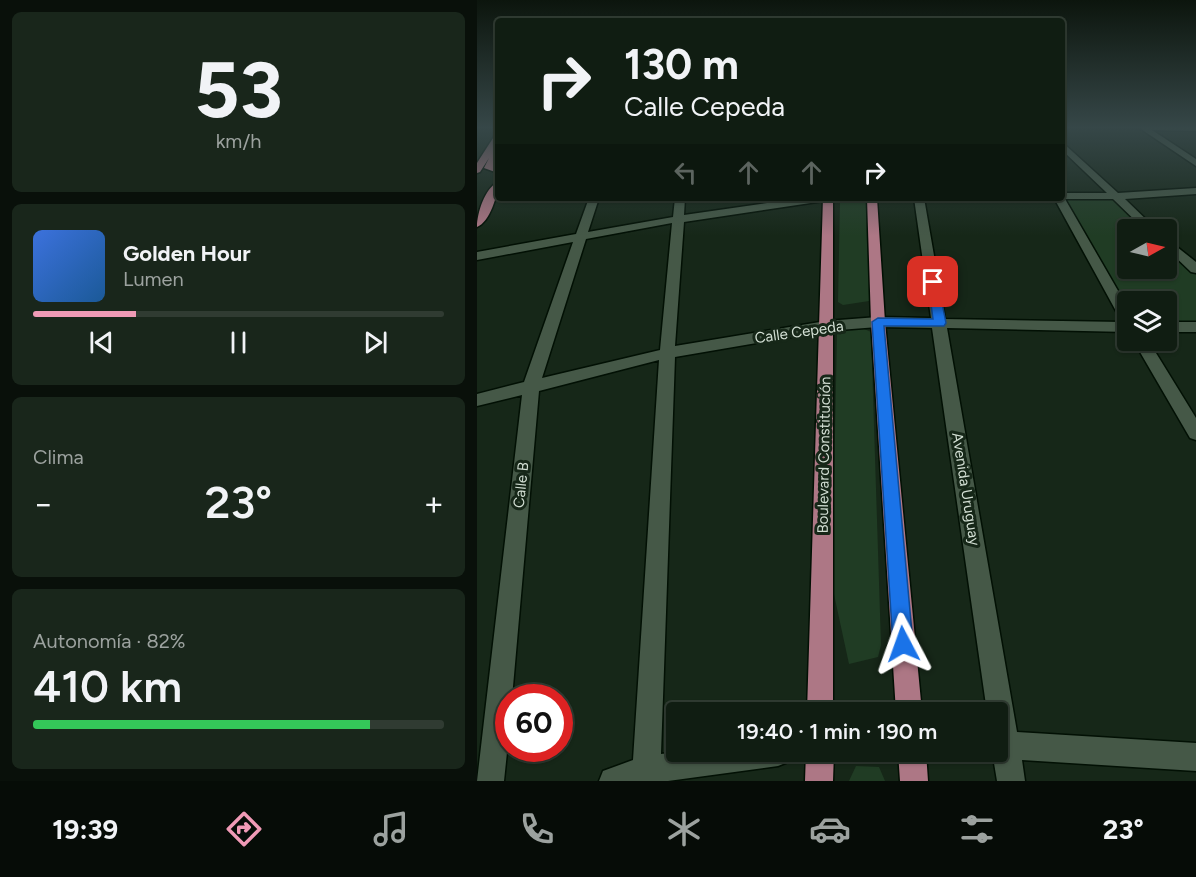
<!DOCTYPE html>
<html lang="es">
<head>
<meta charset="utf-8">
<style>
	:root { --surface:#101d12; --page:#19261b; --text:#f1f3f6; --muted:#9ca29f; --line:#303b32; --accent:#f09ab6 }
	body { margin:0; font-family:Figtree,sans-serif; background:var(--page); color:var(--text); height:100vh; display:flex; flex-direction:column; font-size:22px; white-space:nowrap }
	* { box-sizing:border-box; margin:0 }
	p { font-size:20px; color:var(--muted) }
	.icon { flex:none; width:33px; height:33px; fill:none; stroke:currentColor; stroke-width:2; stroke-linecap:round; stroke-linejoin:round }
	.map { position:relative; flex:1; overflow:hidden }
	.details { display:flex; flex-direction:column; gap:12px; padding:12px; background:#09100a; width:477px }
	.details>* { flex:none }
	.guide { position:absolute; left:18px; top:18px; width:570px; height:183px; border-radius:6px; box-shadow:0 2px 4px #0004,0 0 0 2px var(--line); background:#101d12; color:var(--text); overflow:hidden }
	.needle { width:39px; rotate:82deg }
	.tools { position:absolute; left:640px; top:219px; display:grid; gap:12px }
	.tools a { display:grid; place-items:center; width:60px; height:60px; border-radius:6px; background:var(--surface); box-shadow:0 2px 4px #0004,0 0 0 2px var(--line); font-size:30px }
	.speed { position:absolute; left:18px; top:684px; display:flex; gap:12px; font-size:30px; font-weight:700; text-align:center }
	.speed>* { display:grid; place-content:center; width:78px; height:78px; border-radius:50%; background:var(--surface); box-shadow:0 2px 4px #0004,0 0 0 2px var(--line); line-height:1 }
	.speed .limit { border:9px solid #d22; background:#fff; color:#111 }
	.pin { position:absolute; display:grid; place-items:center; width:51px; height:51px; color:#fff; margin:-26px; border-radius:12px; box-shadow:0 3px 9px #0006 }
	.me { position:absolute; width:66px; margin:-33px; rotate:356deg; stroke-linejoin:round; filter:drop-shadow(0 0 4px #0008) }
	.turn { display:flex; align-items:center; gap:21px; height:126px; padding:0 30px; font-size:27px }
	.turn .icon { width:78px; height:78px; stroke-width:2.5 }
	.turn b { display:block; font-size:42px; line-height:51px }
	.lanes { display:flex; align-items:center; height:57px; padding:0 30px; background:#0003; justify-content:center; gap:30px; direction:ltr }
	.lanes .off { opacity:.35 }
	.big { font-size:45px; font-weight:600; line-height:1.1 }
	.details .tile { flex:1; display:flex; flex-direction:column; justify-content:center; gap:9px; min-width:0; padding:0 21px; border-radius:9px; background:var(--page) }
	.details .dial { align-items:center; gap:0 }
	.dial b { font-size:78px; line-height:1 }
	.song { display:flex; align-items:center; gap:18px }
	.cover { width:72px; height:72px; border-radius:9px; background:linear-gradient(135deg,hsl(220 70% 55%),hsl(210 70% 35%)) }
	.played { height:6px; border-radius:3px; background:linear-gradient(90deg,var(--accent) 25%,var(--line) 25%) }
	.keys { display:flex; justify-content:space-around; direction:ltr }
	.heat { display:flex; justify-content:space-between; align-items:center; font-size:33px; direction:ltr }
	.charge { height:9px; border-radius:4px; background:linear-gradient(90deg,#34c759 82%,var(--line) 0) }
	.trip { position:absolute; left:189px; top:702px; width:342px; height:60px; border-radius:6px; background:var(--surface); box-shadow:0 2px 4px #0004,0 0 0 2px var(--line); font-weight:600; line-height:60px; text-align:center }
	.tabs { display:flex; height:96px; justify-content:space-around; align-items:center; background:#060c07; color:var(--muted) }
	.tabs .icon { width:42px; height:42px }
	.tabs .on { color:var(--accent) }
	.tabs b { font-size:27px; color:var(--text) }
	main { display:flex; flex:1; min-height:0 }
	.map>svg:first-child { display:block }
	.green { fill:#203c24 }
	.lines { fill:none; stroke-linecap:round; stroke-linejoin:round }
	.minor-casing { stroke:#021004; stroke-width:3 }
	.primary-casing { stroke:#021004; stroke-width:3 }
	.minor { fill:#455847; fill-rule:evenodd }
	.primary { fill:#ad7785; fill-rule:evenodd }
	.route { fill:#1a73e8; stroke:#114b97; stroke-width:1.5 }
	.labels { text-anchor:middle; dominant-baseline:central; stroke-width:6; stroke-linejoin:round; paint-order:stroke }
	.street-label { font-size:15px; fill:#d2ded3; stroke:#162718 }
</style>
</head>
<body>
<main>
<section class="details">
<div class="tile dial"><b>53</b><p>km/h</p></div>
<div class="tile">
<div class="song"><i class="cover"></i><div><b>Golden Hour</b><p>Lumen</p></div></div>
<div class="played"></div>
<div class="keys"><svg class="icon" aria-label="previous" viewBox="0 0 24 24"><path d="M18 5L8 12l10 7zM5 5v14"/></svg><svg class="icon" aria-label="pause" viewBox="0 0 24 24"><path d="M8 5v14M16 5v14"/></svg><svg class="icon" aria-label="next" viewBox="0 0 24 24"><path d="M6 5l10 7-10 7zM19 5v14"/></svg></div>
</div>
<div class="tile"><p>Clima</p>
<div class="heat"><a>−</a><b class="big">23°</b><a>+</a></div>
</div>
<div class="tile"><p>Autonomía · 82%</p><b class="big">410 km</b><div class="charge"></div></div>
</section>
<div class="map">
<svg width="719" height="781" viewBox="0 0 719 781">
	<rect width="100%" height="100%" fill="#162718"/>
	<path class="green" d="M638 197 675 229 651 230V268H690V243L719 269V327H690V302H651V318L585 198Z
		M369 198 390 199 393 296 392 301 366 305 361 302 363 201Z
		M385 328 394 332 404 645 401 657 372 664 355 585 360 334 366 330Z
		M379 766 402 767 408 781H372Z"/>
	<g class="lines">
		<defs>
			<path id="minor" d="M661 127H719V131L675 130 719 159V166Z
				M585 142 641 193 719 188V194L648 199 680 230H668L636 199H588L651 308V332L470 328 540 732 719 743V771L545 760 548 781H520L516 757 509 752H520V712H510L455 328 401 327 349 331 198 357 184 754 202 752H315L311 762 301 766 191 781H122L126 771 156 760 182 360 62 391 35 698H32V733L27 781H0L45 395 0 406V394L47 382 96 242 0 260V252L99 234 112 198H122L111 232 196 217 198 198H208L207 215 325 198H352L347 201 207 222 198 346 349 321 401 317 454 318 437 198H447L468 319 645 322 577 198H585V193H630L585 150ZM195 223 183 350 65 378 109 239Z
				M690 239 719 262V273L714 272 690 249Z
				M690 322H719V332H690Z
				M656 340H671L719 418V440L713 438Z"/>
			<path id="primary" d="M21 134V144L17 150 21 149V159L18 166 21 167V173L7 168 12 158 3 172 0 173V163L18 135Z
				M21 182C21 195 13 222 0 227 0 213 8 188 21 182Z
				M346 198H356V712H330Z
				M390 198H400L408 322 445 712H419L394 322Z
				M329 752H357L356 781H328Z
				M421 752H449L451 781H423Z"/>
		</defs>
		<use href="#minor" class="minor-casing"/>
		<use href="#primary" class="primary-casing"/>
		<use href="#minor" class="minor"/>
		<use href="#primary" class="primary"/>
	</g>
	<linearGradient id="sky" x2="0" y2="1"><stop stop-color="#0c150d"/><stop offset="0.54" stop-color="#364748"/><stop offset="1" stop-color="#364748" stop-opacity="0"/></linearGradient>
	<rect width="719" height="236" fill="url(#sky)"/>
	<path class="route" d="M456 278 461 282 469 323 467 326H407L436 644 433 651 426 654 419 651 416 644 395 322 401 318 456 319 451 282Z"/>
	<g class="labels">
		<g class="street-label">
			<text transform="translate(322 332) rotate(-8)">Calle Cepeda</text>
			<text transform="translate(347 455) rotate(-89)">Boulevard Constitución</text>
			<text transform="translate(44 485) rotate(-84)">Calle B</text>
			<text transform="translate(489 489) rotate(81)">Avenida Uruguay</text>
		</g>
	</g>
</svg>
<div class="tools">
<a><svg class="needle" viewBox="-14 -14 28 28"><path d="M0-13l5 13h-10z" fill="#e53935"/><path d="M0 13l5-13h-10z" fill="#9ca29f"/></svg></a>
<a><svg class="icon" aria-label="layers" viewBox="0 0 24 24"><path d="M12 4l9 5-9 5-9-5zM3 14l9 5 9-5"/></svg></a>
</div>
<div class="speed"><div class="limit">60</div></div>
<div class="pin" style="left:456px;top:282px;background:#d93025"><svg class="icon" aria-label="arrive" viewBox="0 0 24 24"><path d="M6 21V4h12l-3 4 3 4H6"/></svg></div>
<svg class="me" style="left:426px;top:644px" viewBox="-20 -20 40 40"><path d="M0-17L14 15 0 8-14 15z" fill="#1a73e8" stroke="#fff" stroke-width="4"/></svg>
<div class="trip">19:40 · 1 min · 190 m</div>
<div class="guide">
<div class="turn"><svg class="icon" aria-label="right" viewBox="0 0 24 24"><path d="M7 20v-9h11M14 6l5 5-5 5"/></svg><div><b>130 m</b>Calle Cepeda</div></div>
<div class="lanes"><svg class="icon off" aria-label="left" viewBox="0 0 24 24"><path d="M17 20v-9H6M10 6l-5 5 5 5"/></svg><svg class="icon off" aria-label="ahead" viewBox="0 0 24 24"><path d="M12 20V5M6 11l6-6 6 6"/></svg><svg class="icon off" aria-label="ahead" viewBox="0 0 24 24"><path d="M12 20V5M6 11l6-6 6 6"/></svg><svg class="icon" aria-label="right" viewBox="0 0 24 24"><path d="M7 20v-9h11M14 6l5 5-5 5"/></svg></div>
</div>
</div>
</main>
<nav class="tabs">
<b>19:39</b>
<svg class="icon on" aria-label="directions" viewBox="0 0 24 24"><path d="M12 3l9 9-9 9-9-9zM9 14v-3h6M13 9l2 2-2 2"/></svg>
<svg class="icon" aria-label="music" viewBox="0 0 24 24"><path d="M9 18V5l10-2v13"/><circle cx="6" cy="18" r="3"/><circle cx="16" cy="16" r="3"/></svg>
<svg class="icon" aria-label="phone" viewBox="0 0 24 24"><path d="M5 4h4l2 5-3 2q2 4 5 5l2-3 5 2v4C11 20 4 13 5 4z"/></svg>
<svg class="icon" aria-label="climate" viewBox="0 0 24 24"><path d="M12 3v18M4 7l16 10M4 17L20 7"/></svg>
<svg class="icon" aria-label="car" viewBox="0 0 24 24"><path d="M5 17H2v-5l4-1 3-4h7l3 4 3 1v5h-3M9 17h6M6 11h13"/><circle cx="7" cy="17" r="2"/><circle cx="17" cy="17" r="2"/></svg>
<svg class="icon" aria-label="filters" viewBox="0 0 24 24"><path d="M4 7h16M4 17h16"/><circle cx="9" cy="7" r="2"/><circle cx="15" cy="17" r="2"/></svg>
<b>23°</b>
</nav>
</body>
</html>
